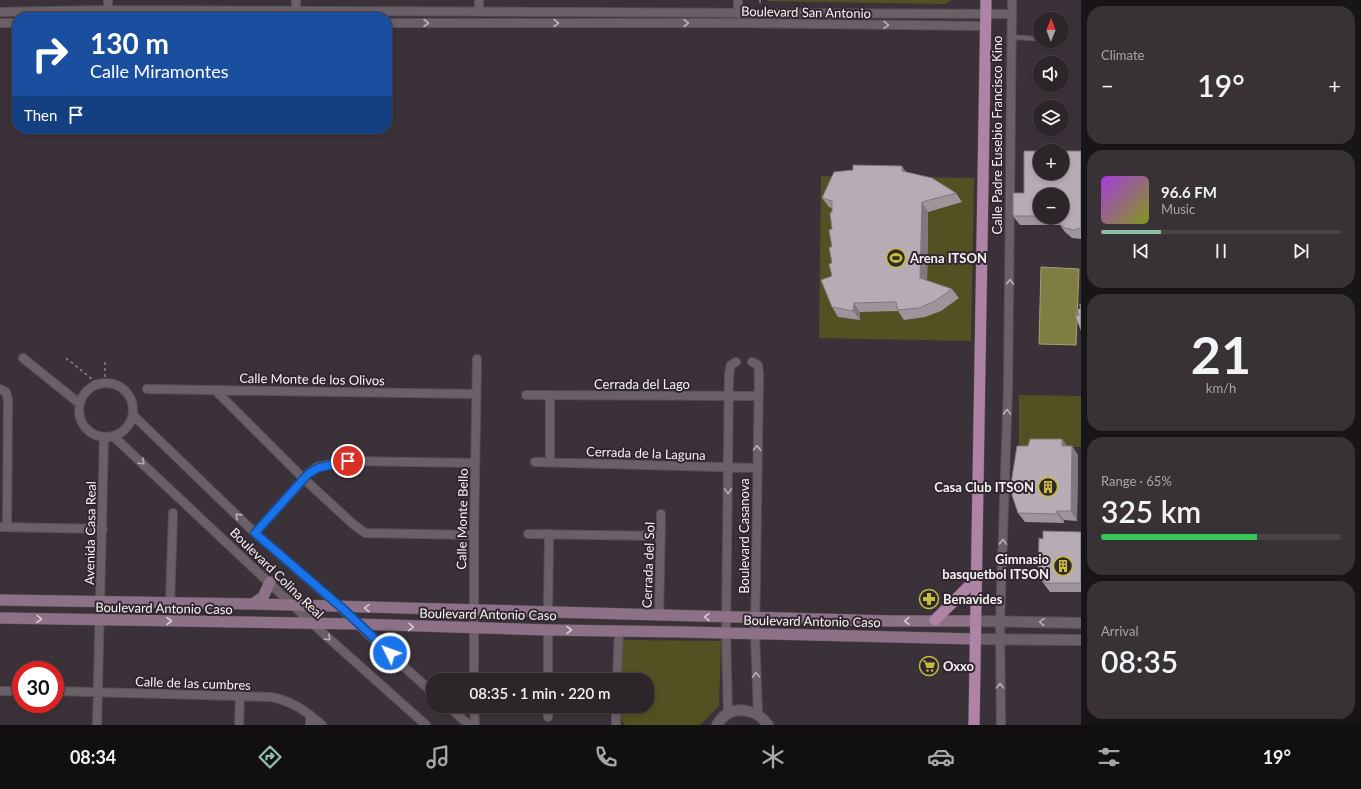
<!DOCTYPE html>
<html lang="en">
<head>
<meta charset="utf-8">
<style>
	:root { --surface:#2c262b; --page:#383237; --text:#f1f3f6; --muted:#a6a5a9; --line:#484347; --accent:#8abfa5 }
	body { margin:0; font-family:Lato,sans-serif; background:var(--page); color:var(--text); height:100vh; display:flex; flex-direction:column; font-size:15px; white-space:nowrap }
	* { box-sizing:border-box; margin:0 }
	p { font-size:13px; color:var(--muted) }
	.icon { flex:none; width:22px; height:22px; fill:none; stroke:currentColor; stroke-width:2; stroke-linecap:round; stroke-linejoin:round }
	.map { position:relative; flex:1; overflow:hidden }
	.panel { display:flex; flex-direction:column; gap:6px; padding:6px; background:#181518; width:280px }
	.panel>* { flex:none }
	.hud { position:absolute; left:12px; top:12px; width:380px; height:122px; border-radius:16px; box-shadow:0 2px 6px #0003,0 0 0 1px var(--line); background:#1a4fa0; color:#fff; overflow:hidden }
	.needle { width:26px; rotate:1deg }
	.fabs { position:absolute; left:1033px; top:12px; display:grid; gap:8px }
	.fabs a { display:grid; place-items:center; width:36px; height:36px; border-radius:50%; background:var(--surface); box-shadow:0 2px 6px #0003,0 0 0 1px var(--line); font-size:20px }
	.speed { position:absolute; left:12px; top:661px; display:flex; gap:8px; font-size:20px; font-weight:700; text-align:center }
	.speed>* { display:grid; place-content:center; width:52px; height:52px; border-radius:50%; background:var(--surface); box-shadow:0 2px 6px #0003,0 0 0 1px var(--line); line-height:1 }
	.speed .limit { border:6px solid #d22; background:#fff; color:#111 }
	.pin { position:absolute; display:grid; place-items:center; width:34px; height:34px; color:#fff; margin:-17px; border:2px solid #fff; border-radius:50%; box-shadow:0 1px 4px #0007 }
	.me { position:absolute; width:44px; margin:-22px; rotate:312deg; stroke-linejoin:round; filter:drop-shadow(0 0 3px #0008) }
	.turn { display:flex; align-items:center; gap:14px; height:84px; padding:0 12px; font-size:18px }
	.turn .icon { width:52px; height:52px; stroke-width:2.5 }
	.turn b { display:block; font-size:28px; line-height:34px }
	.then { display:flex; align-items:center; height:38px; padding:0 12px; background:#0003; gap:8px; font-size:15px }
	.big { font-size:30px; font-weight:600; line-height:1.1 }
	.panel .card { flex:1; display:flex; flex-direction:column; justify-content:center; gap:6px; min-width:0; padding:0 14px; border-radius:16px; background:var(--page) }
	.panel .dial { align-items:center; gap:0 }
	.dial b { font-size:52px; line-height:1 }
	.song { display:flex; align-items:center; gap:12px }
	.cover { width:48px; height:48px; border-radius:6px; background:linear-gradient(135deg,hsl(280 70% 55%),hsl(70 70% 35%)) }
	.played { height:4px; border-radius:2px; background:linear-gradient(90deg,var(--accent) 25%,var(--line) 25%) }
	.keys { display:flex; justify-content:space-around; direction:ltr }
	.heat { display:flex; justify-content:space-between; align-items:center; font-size:22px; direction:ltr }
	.charge { height:6px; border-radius:3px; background:linear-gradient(90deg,#34c759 65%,var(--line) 0) }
	.trip { position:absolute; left:426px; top:673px; width:228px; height:40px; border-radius:16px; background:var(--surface); box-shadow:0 2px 6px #0003,0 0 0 1px var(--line); font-weight:600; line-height:40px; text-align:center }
	.tabs { display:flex; height:64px; justify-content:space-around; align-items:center; background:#120f11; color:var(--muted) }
	.tabs .icon { width:28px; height:28px }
	.tabs .selected { color:var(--accent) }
	.tabs b { font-size:18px; color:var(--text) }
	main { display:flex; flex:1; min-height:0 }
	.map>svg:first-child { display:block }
	.green { fill:#535021 }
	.water { fill:#807d43; stroke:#a4a078 }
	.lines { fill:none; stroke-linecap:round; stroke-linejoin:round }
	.service-casing { stroke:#595157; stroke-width:5.5 }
	.minor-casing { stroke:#595157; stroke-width:10 }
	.tertiary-casing { stroke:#595157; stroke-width:12 }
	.secondary-casing { stroke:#595157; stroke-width:12 }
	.primary-casing { stroke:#595157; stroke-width:12 }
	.path { stroke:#898187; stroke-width:1.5; stroke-dasharray:3 3; stroke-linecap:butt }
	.service { stroke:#6b6068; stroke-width:4 }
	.minor { stroke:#6b6068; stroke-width:8 }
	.tertiary { stroke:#6b6068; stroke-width:10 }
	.secondary { stroke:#8d7187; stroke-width:11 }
	.primary { stroke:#af83a6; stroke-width:11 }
	.wall { fill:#9d949c; fill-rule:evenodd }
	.shaded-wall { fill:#80787f }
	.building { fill:#b7acb5; stroke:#80787f; fill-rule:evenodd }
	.oneway { stroke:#b8b0b6 }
	.oneway2 { stroke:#d7cbd4 }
	.route-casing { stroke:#114b97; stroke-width:10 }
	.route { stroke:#1a73e8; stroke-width:7 }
	.labels { text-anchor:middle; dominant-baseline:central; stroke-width:4; stroke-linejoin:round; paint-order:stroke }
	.street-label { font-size:13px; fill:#f7f1f5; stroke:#31282f }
	.poi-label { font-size:13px; font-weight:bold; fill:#f7f1f5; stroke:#31282f; text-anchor:start }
</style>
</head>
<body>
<main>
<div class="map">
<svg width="1081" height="725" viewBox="0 0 1081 725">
	<rect width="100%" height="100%" fill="#3b3239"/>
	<path class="green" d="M768 0H952L944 4 768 1Z
		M821 176 974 178 971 341 819 338Z
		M1019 395 1081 396V447H1019Z
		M621 640 721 641 719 706 700 725H625L619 717 620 706H647V680H623Z"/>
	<path class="water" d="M1041 267 1079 269 1076 345 1039 344Z"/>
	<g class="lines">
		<defs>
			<path id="service" d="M1011 37 1040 39"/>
			<path id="minor" d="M738 0V14
				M108 10V0
				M296 11V0
				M479 11V0
				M0 12 108 10 1012 14
				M0 23H17
				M387 23H738L985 26
				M23 358 80 404
				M752 362 758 365 759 375 755 634 758 714
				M79 410a27 27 0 1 1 54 0a27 27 0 1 1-54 0Z
				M0 389 6 392 8 400 7 527
				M147 389 476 394
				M215 390 304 479 353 524 365 533 474 535
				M526 395 758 396
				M133 415 255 533 341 608 357 624 433 693
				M113 436 314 625 426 725
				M535 462 756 468
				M550 462V395
				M0 527 103 529
				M255 533 308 474 317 467 348 461 475 463
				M528 534 661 536
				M170 603 173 513
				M548 612 549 534
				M659 616 661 514
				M474 680V535L477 359
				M548 680V630
				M617 680 619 630
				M0 691H21
				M55 691 271 697C292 701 306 711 322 725
				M448 706 469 725
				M474 706 475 725
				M728 714 726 633 729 374 731 365 736 362
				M548 717V706
				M97 725 104 437
				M239 725 240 696
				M310 725V715
				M616 725V706
				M1001 725 1000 621 1008 389 1012 0"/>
			<path id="tertiary" d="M974 621 1081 623
				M975 639 1081 640
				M717 725C728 704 756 707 768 725"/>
			<path id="secondary" d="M0 600 253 604 890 621H974
				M253 604 263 597 270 582
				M0 618 357 624 548 630 685 632 975 639"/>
			<path id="primary" d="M935 620 975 580
				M974 725 986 0"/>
		</defs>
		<use href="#service" class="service-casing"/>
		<use href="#minor" class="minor-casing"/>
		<use href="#tertiary" class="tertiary-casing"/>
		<use href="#secondary" class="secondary-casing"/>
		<use href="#primary" class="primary-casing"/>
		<path class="path" d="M760 0V5
			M66 358 98 384
			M105 383V360"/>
		<use href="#service" class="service"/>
		<use href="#minor" class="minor"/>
		<use href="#tertiary" class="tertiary"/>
		<use href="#secondary" class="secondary"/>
		<use href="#primary" class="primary"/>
	</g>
	<path class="wall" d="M1081 151V239L1072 238 1065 232 1060 225H1020L1013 216 1024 193ZM1040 195 1062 217H1040Z
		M906 172 956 193 962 202 928 212 927 281 952 289 959 298 941 311 925 317 904 320 898 311 860 312V320L838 317 832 307V208L829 207 822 198Z
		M1062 439 1067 446H1072L1078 455 1077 521 1064 520V523L1025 522 1018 513 1013 487 1011 484 1028 446Z
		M1081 532V592H1050L1038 576Z"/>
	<path class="shaded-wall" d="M902 166 909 176 902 171Z
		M922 202 928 212 927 288 920 278Z
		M854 303 860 312V320L853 311Z
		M1062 439 1069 449 1062 446Z
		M1072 446 1078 455 1077 521 1071 511Z
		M1057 511 1064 520V523L1057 514Z"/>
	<path class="building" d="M1024 151H1081V228L1074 230 1065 228 1059 223 1057 217H1062V195H1040V216H1013V193H1024ZM1040 151H1062V173H1040Z
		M853 165 902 166V171L932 178 956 193 922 202 920 278 952 289 935 301 919 308 898 310 896 302 854 303 853 311 832 307 821 280 832 276 829 264 832 263 829 247H832L829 230 832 229 830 213 832 212V201L822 198 834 172 853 170Z
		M1081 304V330L1075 316 1079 315 1077 310 1081 308 1079 305Z
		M1030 439H1062V446H1072L1071 511H1057V514L1018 513 1012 495 1013 484H1011L1017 446H1028Z
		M1043 531 1081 532V583H1044V576H1038L1039 538 1043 539Z"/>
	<defs><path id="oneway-chevron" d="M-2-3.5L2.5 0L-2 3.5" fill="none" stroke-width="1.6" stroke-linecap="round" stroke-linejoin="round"/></defs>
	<g class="oneway">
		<use href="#oneway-chevron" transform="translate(426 23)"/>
		<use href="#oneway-chevron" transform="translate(556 23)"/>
		<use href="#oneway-chevron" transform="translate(686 23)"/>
		<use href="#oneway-chevron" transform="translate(886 25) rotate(1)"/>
		<use href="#oneway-chevron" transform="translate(1010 282) rotate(-89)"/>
		<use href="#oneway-chevron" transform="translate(1007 412) rotate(-88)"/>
		<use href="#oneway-chevron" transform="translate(757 448) rotate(-89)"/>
		<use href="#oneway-chevron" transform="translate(142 462) rotate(43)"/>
		<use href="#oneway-chevron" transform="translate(728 491) rotate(90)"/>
		<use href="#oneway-chevron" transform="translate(238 516) rotate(-136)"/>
		<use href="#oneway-chevron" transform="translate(1003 542) rotate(-88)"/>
		<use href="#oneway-chevron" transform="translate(1042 622) rotate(-178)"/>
		<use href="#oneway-chevron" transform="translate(328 638) rotate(42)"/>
		<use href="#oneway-chevron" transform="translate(756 675) rotate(-93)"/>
		<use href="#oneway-chevron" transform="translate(1000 686) rotate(-90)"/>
	</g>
	<g class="oneway2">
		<use href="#oneway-chevron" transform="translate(367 608) rotate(-178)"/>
		<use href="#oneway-chevron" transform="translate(707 617) rotate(-179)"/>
		<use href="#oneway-chevron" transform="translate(39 619) rotate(2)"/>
		<use href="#oneway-chevron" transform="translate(169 621)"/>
		<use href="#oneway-chevron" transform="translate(907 621) rotate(179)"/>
		<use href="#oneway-chevron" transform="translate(411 627) rotate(2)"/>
		<use href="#oneway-chevron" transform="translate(569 630)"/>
	</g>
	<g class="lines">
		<defs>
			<path id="route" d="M348 461 318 468 308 474 255 533 342 608 390 653"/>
		</defs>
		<use href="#route" class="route-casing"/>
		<use href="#route" class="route"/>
	</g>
	<defs>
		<symbol id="stadium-ring" viewBox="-11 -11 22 22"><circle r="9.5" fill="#31282f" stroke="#c5bc3d" stroke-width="1.5"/><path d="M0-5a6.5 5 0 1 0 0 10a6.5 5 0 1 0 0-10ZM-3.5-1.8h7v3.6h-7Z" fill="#c5bc3d"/></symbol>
		<symbol id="building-ring" viewBox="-11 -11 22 22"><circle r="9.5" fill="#31282f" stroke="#c5bc3d" stroke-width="1.5"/><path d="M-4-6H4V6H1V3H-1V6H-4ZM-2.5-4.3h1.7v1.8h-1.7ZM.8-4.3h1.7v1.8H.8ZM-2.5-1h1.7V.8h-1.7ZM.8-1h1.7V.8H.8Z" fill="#c5bc3d"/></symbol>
		<symbol id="pharmacy-ring" viewBox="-11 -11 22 22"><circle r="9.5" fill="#31282f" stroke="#c5bc3d" stroke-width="1.5"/><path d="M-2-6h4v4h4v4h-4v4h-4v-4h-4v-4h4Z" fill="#c5bc3d"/></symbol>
		<symbol id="supermarket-ring" viewBox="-11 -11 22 22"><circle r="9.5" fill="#31282f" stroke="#c5bc3d" stroke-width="1.5"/><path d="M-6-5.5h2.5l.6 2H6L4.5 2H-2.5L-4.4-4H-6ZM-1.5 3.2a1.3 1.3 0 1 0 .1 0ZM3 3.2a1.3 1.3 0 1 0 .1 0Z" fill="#c5bc3d"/></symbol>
	</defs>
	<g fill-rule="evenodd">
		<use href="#stadium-ring" x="885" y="247" width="22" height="22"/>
		<use href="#building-ring" x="1037" y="476" width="22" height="22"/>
		<use href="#building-ring" x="1052" y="555" width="22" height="22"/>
		<use href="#pharmacy-ring" x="918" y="588" width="22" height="22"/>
		<use href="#supermarket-ring" x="918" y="655" width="22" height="22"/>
	</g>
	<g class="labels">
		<g class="street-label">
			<text transform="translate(806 12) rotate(1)">Boulevard San Antonio</text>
			<text transform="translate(997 135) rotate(-90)">Calle Padre Eusebio Francisco Kino</text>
			<text transform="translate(312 379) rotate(1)">Calle Monte de los Olivos</text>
			<text x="642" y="384">Cerrada del Lago</text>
			<text transform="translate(646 453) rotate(2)">Cerrada de la Laguna</text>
			<text transform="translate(462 519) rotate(-89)">Calle Monte Bello</text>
			<text transform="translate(90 533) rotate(-89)">Avenida Casa Real</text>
			<text transform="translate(744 536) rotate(-90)">Boulevard Casanova</text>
			<text transform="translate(648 565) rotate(-88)">Cerrada del Sol</text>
			<text transform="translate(277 573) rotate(44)">Boulevard Colina Real</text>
			<text transform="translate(164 608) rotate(1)">Boulevard Antonio Caso</text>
			<text transform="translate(488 614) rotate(1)">Boulevard Antonio Caso</text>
			<text transform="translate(812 621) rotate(1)">Boulevard Antonio Caso</text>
			<text transform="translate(193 683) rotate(2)">Calle de las cumbres</text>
		</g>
		<g class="poi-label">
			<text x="910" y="258">Arena ITSON</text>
			<text x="1034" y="487" text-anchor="end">Casa Club ITSON</text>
			<text x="1049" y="559" text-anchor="end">Gimnasio<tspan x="1049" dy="15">basquetbol ITSON</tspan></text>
			<text x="943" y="599">Benavides</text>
			<text x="943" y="666">Oxxo</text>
		</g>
	</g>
</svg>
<div class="fabs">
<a><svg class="needle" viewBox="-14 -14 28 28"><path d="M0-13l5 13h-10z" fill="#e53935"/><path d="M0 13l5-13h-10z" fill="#a6a5a9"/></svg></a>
<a><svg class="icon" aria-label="sound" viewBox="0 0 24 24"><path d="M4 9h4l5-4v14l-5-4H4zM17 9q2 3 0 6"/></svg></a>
<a><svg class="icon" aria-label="layers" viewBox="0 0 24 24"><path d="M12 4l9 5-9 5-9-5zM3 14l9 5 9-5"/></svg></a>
<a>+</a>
<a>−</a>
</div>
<div class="speed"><div class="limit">30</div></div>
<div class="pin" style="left:348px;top:461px;background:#d93025"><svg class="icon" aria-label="arrive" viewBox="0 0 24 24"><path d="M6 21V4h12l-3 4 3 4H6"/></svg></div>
<svg class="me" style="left:390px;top:653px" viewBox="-20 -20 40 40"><circle r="17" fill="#1a73e8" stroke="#fff" stroke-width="3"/><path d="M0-11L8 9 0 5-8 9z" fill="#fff"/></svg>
<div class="trip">08:35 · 1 min · 220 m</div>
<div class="hud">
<div class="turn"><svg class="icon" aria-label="right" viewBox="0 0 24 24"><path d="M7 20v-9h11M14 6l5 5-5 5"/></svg><div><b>130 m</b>Calle Miramontes</div></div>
<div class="then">Then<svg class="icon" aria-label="arrive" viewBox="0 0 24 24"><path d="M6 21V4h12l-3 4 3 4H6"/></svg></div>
</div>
</div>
<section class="panel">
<div class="card"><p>Climate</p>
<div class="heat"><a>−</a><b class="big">19°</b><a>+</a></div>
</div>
<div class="card">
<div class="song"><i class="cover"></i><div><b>96.6 FM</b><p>Music</p></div></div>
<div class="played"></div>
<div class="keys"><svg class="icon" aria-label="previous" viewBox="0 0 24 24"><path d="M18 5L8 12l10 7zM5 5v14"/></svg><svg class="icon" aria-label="pause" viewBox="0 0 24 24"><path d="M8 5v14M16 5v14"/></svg><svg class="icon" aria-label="next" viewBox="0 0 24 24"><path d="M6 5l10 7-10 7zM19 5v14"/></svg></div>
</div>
<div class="card dial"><b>21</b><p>km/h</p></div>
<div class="card"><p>Range · 65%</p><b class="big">325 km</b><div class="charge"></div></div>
<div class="card"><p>Arrival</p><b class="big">08:35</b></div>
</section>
</main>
<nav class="tabs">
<b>08:34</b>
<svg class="icon selected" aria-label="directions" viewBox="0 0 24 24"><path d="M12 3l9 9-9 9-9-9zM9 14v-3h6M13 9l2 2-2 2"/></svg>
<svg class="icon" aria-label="music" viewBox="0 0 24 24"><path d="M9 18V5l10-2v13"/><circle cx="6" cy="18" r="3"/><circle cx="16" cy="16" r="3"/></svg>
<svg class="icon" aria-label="phone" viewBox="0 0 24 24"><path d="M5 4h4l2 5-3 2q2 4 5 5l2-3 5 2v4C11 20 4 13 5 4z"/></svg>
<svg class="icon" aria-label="climate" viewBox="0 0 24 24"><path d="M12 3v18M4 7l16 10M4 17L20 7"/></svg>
<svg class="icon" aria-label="car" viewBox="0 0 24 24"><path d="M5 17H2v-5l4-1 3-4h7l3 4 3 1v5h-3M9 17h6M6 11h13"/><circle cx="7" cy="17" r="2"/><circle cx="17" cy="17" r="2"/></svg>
<svg class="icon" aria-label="filters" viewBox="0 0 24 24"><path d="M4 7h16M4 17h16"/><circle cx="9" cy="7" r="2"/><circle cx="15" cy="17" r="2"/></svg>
<b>19°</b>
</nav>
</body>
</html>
